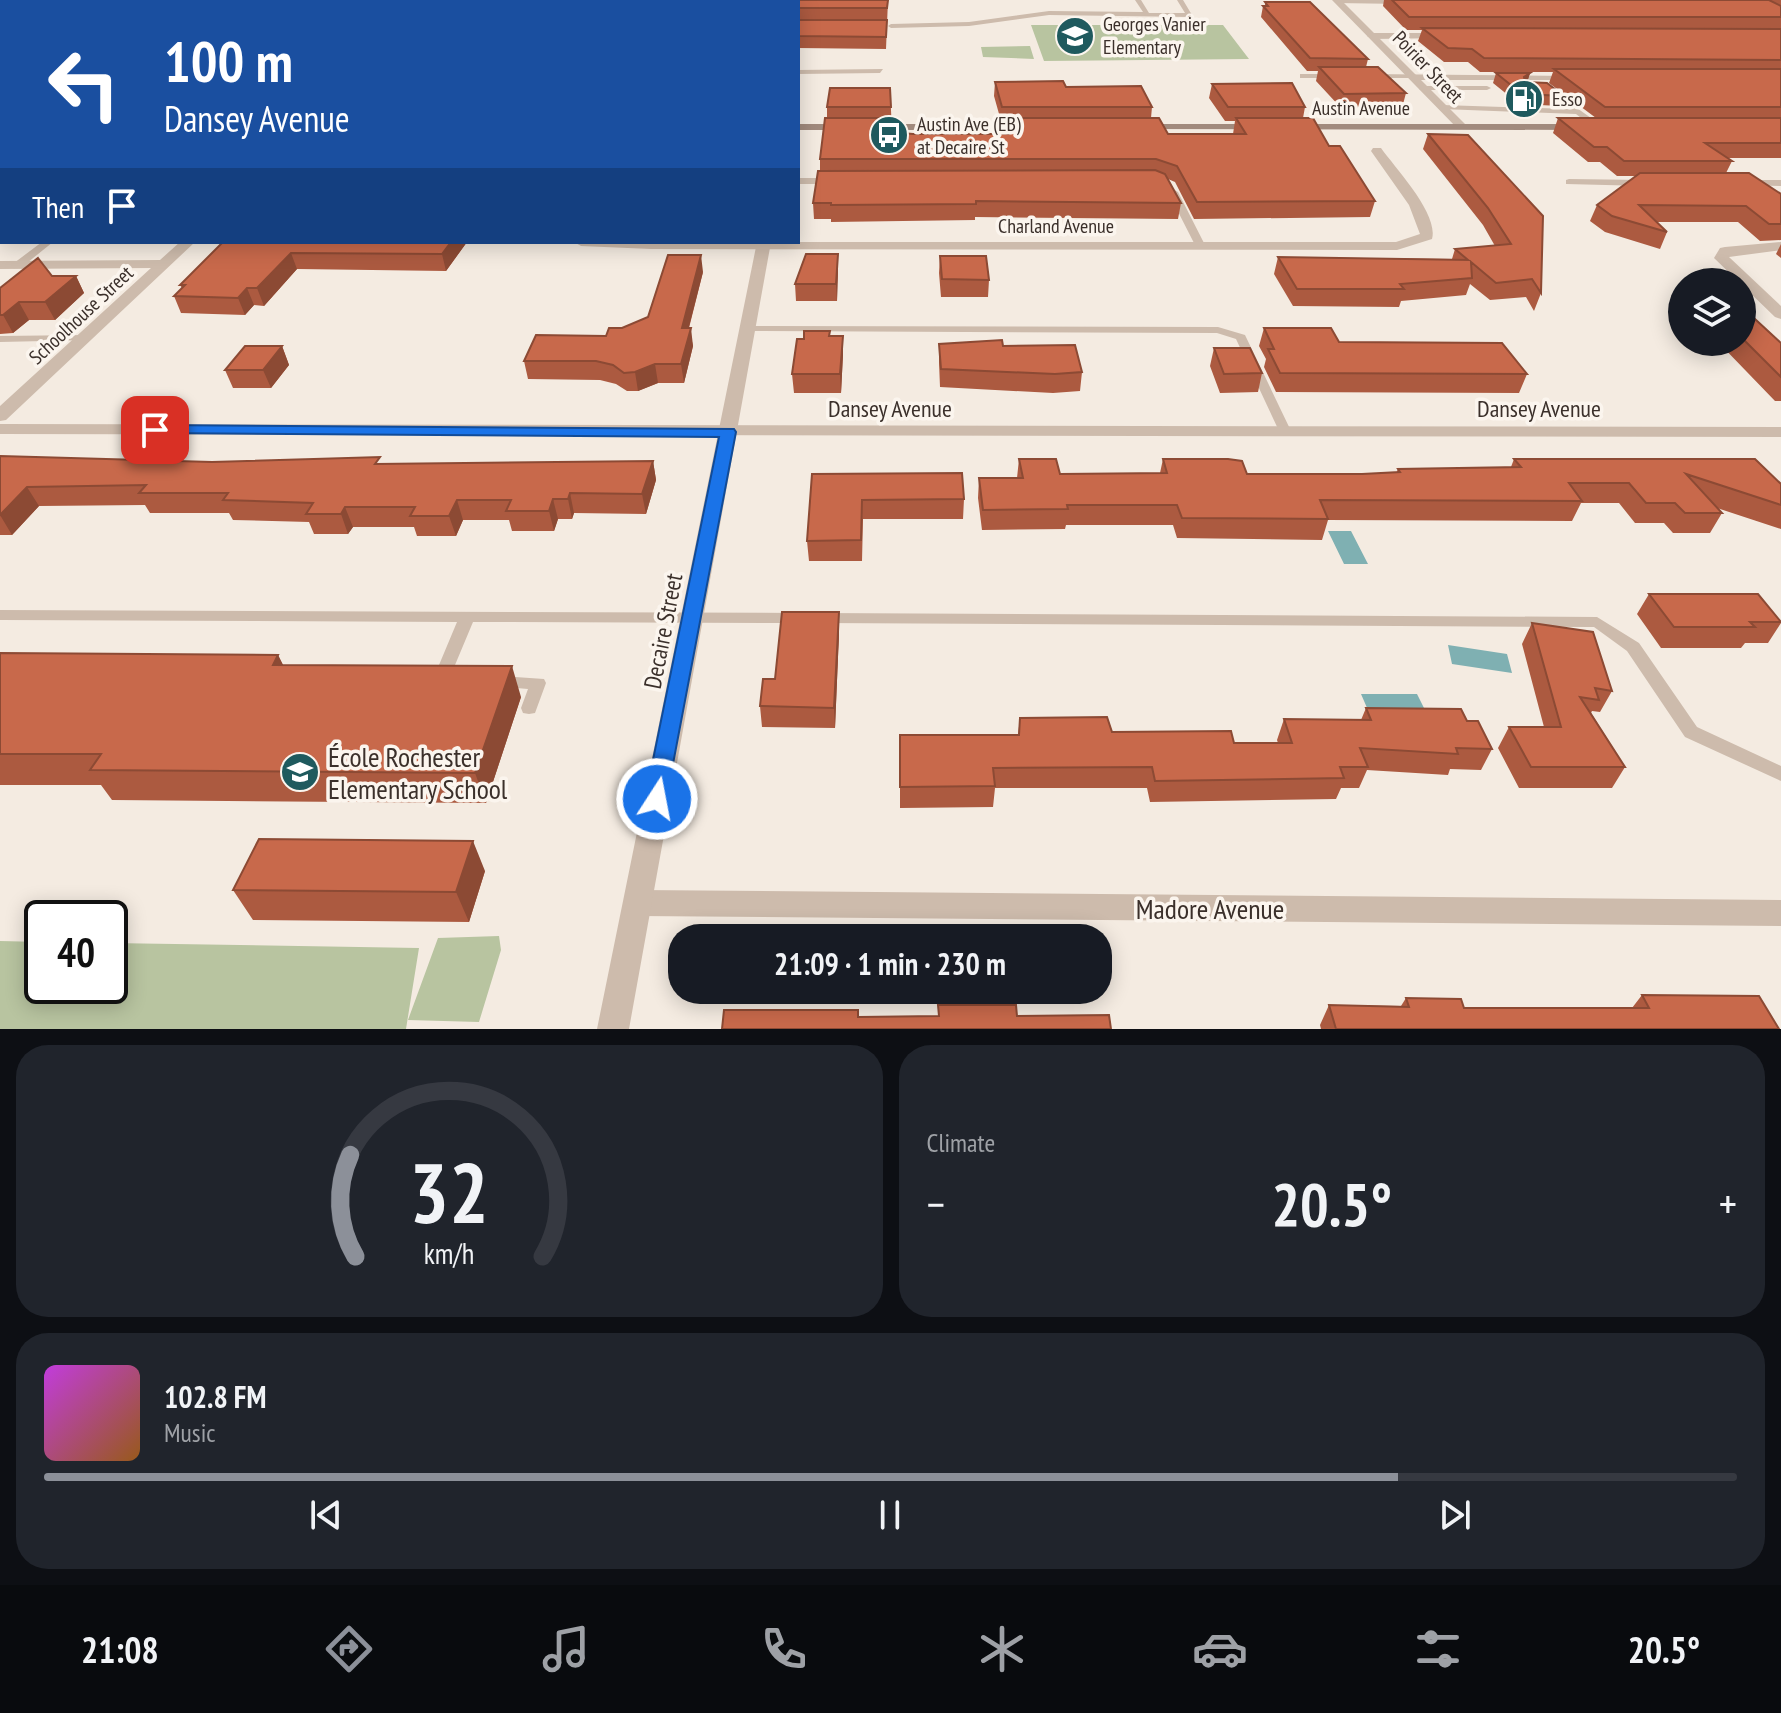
<!DOCTYPE html>
<html lang="en">
<head>
<meta charset="utf-8">
<style>
	:root { --surface:#171b24; --page:#20242c; --text:#f1f3f6; --muted:#9ea1a6; --line:#363941; --accent:#8c9099 }
	body { margin:0; font-family:"PT Sans Narrow",sans-serif; background:var(--page); color:var(--text); height:100vh; display:flex; flex-direction:column; font-size:30px; white-space:nowrap }
	* { box-sizing:border-box; margin:0 }
	p { font-size:26px; color:var(--muted) }
	.icon { flex:none; width:44px; height:44px; fill:none; stroke:currentColor; stroke-width:2; stroke-linecap:round; stroke-linejoin:round }
	.map { position:relative; height:1029px; overflow:hidden }
	.drawer { display:flex; flex-direction:column; gap:16px; padding:16px; background:#0d0f14; flex:1 }
	.drawer>* { flex:none }
	.guide { position:absolute; left:0px; top:0px; width:800px; height:244px; box-shadow:0 4px 20px #0003; background:#1a4fa0; color:#fff; overflow:hidden }
	.buttons { position:absolute; left:1668px; top:268px; display:grid; gap:16px }
	.buttons a { display:grid; place-items:center; width:88px; height:88px; border-radius:50%; background:var(--surface); box-shadow:0 4px 20px #0003; font-size:40px }
	.speed { position:absolute; left:24px; top:900px; display:flex; gap:16px; font-size:40px; font-weight:700; text-align:center }
	.speed>* { display:grid; place-content:center; width:104px; height:104px; border-radius:50%; background:var(--surface); box-shadow:0 4px 20px #0003; line-height:1 }
	.speed .limit { border:4px solid #111; border-radius:12px; background:#fff; color:#111 }
	.pin { position:absolute; display:grid; place-items:center; width:68px; height:68px; color:#fff; margin:-34px; border-radius:16px; box-shadow:0 4px 12px #0006 }
	.me { position:absolute; width:88px; margin:-44px; rotate:11deg; stroke-linejoin:round; filter:drop-shadow(0 0 6px #0008) }
	.turn { display:flex; align-items:center; gap:28px; height:168px; padding:0 32px; font-size:36px }
	.turn .icon { width:104px; height:104px; stroke-width:2.5 }
	.turn b { display:block; font-size:56px; line-height:68px }
	.then { display:flex; align-items:center; height:76px; padding:0 32px; background:#0003; gap:16px; font-size:30px }
	.big { font-size:60px; font-weight:600; line-height:1.1 }
	.drawer .widget { flex:1; display:flex; flex-direction:column; justify-content:center; gap:12px; min-width:0; padding:0 28px; border-radius:32px; background:var(--page) }
	.drawer .dial { align-items:center; gap:0 }
	.dial svg { height:208px; overflow:visible; fill:none; stroke:var(--line); stroke-width:7; stroke-linecap:round; text-anchor:middle }
	.dial text { fill:var(--text); stroke:none }
	.song { display:flex; align-items:center; gap:24px }
	.cover { width:96px; height:96px; border-radius:12px; background:linear-gradient(135deg,hsl(290 70% 55%),hsl(30 70% 35%)) }
	.played { height:8px; border-radius:4px; background:linear-gradient(90deg,var(--accent) 80%,var(--line) 80%) }
	.keys { display:flex; justify-content:space-around; direction:ltr }
	.heat { display:flex; justify-content:space-between; align-items:center; font-size:44px; direction:ltr }
	.drawer .tiles { flex:1; display:grid; gap:16px; grid-template-columns:1fr 1fr }
	.widget:last-child { grid-column:span 2 }
	.trip { position:absolute; left:668px; top:924px; width:444px; height:80px; border-radius:32px; background:var(--surface); box-shadow:0 4px 20px #0003; font-weight:600; line-height:80px; text-align:center }
	.dock { display:flex; height:128px; justify-content:space-around; align-items:center; background:#090b0e; color:var(--muted) }
	.dock .icon { width:56px; height:56px }
	.dock .active { color:var(--accent) }
	.dock b { font-size:36px; color:var(--text) }
	.map>svg:first-child { display:block }
	.green { fill:#b8c4a0 }
	.water { fill:#7fb0b2 }
	.lines { fill:none; stroke-linecap:round; stroke-linejoin:round }
	.service { fill:#cdbbac; fill-rule:evenodd }
	.minor { fill:#cdbbac; fill-rule:evenodd }
	.tertiary { fill:#cdbbac; fill-rule:evenodd }
	.secondary { fill:#a18a7d; fill-rule:evenodd }
	.wall { fill:#ac5a40 }
	.shaded-wall { fill:#8c4a34 }
	.building { fill:#c8694b; stroke:#8c4a34; stroke-width:2 }
	.route { fill:#1a73e8; stroke:#114b97; stroke-width:2 }
	.labels { text-anchor:middle; dominant-baseline:central; stroke-width:7; stroke-linejoin:round; paint-order:stroke }
	.far-poi-label { font-size:20px; fill:#3b302b; stroke:#fbf5ee; text-anchor:start }
	.far-street-label { font-size:20px; fill:#3b302b; stroke:#fbf5ee }
	.street-label { font-size:24px; fill:#3b302b; stroke:#fbf5ee }
	.near-poi-label { font-size:28px; fill:#3b302b; stroke:#fbf5ee; text-anchor:start }
	.near-street-label { font-size:28px; fill:#3b302b; stroke:#fbf5ee }
</style>
</head>
<body>
<div class="map">
<svg width="1781" height="1029" viewBox="0 0 1781 1029">
	<rect width="100%" height="100%" fill="#f4ebe1"/>
	<path class="green" d="M1031 25H1223L1249 59 1044 61Z
		M1030 46 1034 59 983 57 981 47Z
		M499 936 501 950 479 1022 408 1020 438 938Z
		M0 941 42 942V986H110V943L419 948 406 1029H0Z"/>
	<path class="water" d="M1328 531H1351L1368 564H1344Z
		M1448 645 1507 654 1512 673 1452 664Z
		M1361 694H1417L1428 716 1371 717Z"/>
	<g class="lines">
		<path class="service" d="M1135 0H1141L1149 13H1185L1177 0H1183L1192 15 1189 17 1049 15 969 26 891 28 888 26 891 24 969 22 1049 11 1143 12Z
			M1338 0H1402L1405 2 1402 4 1336 3Z
			M0 63H2V68H0Z
			M883 69 880 73 798 74V70Z
			M1303 74H1335L1339 76 1335 78H1300V74Z
			M1368 74 1569 76 1573 78 1569 80H1413L1409 78H1365V74Z
			M1423 86H1487L1491 88 1487 90H1420L1419 88Z
			M1547 87 1601 125V129H1595L1576 114 1442 109 1438 107 1442 105 1569 109 1544 91 1543 89Z
			M798 178H833L837 181 833 184H798Z
			M1569 179 1645 180 1649 183 1645 186 1566 184V180Z
			M1745 180H1781V186L1742 185V181Z
			M1173 189 1178 192 1205 245 1203 247 1195 245 1168 192Z
			M0 196H2V202H0Z
			M42 242H53L22 267H14V263Z
			M747 326 1218 327 1245 335 1291 431 1285 435 1279 431 1236 339 1217 333 743 331 741 329Z
			M85 335 89 336V340L0 342V336Z
			M0 610 799 613 805 614 807 618 805 622 799 623 473 622 455 665 463 682 461 686 455 688 449 686 439 665 457 622 0 620Z
			M819 613 1597 617 1639 643 1697 727 1781 766V781L1685 737 1627 651 1594 627 819 623 813 622 811 618 813 614Z
			M499 676 544 679 546 683 535 713 529 714 523 713 521 708 528 689 493 686 491 682 493 678Z"/>
		<path class="minor" d="M1445 33 1448 38 1372 39 1367 36 1372 33Z
			M1373 148H1381C1396 169 1439 214 1432 239L1397 250 651 249 581 246 574 242H1396L1420 234 1409 205 1371 151Z
			M180 242H195L6 420 0 421V406L151 268 0 269V261L160 260Z
			M1781 242V250L1729 257 1781 306V319L1775 317 1714 258 1720 248 1725 247Z
			M0 424 1781 427V437L0 434Z
			M638 890 1781 900V926L638 916 628 912 624 903 628 894Z"/>
		<path class="tertiary" d="M1332 0H1341L1465 124V128H1457Z
			M757 242H771L629 1029H597Z"/>
		<path class="secondary" d="M798 124H1030L1036 127 1030 130H798Z
			M1138 124H1582L1588 127 1582 130 1134 129V125Z"/>
	</g>
	<path class="wall" d="M0 0 2 2V46H0Z
		M888 0 886 49 798 48V2Z
		M1384 0H1781V158H1727L1732 161 1726 173 1781 194V240L1760 241 1738 222H1656L1667 232 1660 249 1605 232 1590 221 1597 205 1636 176H1617L1600 162H1588L1553 133 1558 118H1596L1549 83 1553 72H1480L1468 62H1444L1418 41 1422 30H1406L1383 6Z
		M1265 2 1368 59 1366 67 1406 93 1402 108H1341L1316 81 1318 71H1307L1261 17 1263 6H1265Z
		M1496 73H1530L1527 82 1564 96 1560 106 1519 104 1493 83Z
		M995 82 1066 87 1152 107 1151 118 1168 134H1233L1235 121H1225L1209 98 1212 84 1305 107 1303 118 1329 146 1375 201 1370 217 1194 219 1175 182 1168 179 1181 203 1178 219 975 217V220L831 222V219H814L813 203 820 171V159L827 118V107L890 88 892 132 913 134H1004V121H1001L994 96Z
		M2 98V172H0V99Z
		M1428 134 1468 135 1541 293 1534 311 1526 297 1490 300 1470 284 1466 295 1401 301 1399 307 1293 306 1274 274 1278 257 1452 259 1455 249 1495 246 1483 225 1423 149Z
		M223 242H467L446 271 297 269 264 306 254 305 245 315 181 313 174 296 182 288 180 285Z
		M1781 244V258L1776 254Z
		M838 254 837 301H796L795 284Z
		M940 256 989 280 988 297H941L939 273Z
		M703 272 689 328 693 346 684 383H658L638 391H627L616 384 600 380 528 379 524 361 606 336 648 317Z
		M52 276H76L84 293 55 320H29L13 333 0 334V288Z
		M1742 307 1781 343V401H1775L1718 342H1742Z
		M1264 328 1339 342 1527 374 1519 393 1276 392 1264 367 1266 359 1259 346Z
		M830 336H843V354L841 393H794L792 374Z
		M939 344 1003 346 1082 372 1080 391 1053 393 940 387 939 362Z
		M282 346 289 365 271 388H233L225 370Z
		M1214 348 1262 373 1258 392 1220 393 1210 366Z
		M0 456 212 462 382 464 653 461 656 480 646 514 574 513 572 519H558L554 531H512L509 520H463L456 536H417L414 527H353L348 534H314L309 522 233 520 229 513H150L145 505 39 506 12 535H0Z
		M1019 459 1060 474 1160 473 1163 459 1247 474H1362L1396 473 1398 469 1511 467 1514 459 1781 484V529L1717 508 1722 513 1710 533H1673L1664 523H1635L1619 503H1581L1572 521 1328 520 1322 540 1177 538 1173 525H1066L1065 529 982 530 978 498 979 478H1017Z
		M812 474 964 499 963 519H863L862 561H809L807 541Z
		M1649 594 1781 621V623L1768 643H1745L1741 648H1661L1637 614Z
		M1532 623 1612 691 1600 712 1592 711 1591 713 1625 767 1612 788H1519L1498 748 1509 727H1544L1522 644Z
		M839 633 835 728 762 727 760 706 775 679Z
		M0 653 278 655 283 665 521 697 486 803 112 800 101 785H0Z
		M1366 708 1467 721 1492 749 1481 770 1450 769 1448 775 1367 770 1359 788H1341L1336 799 1150 802 1147 788H995L993 807 900 808V735H1018L1020 718 1112 732 1234 743H1278L1277 740 1284 719 1361 720Z
		M485 871 469 922 253 920 233 890Z
		M1642 995 1779 1029H1321L1320 1025 1329 1005 1401 1006 1406 998 1464 1008H1632Z"/>
	<path class="shaded-wall" d="M403 0H420L418 2H400Z
		M1530 73 1527 83 1520 87 1524 77Z
		M451 242H467L446 271 442 254Z
		M291 253 297 269 264 306 257 288Z
		M838 254V271L837 301 836 284Z
		M701 255 703 272 684 346 682 328Z
		M76 276 84 293 55 320 45 302Z
		M247 288 254 305 245 315 238 298Z
		M19 302 29 320 13 333 3 315Z
		M691 328 693 346 684 383 681 364Z
		M843 336V354L841 393 840 374Z
		M282 346 289 365 271 388 263 370Z
		M655 364 658 383 638 391 635 372Z
		M653 461 656 480 646 514 642 494Z
		M27 487 39 506 12 535 0 515Z
		M570 493 574 513 572 519 568 499Z
		M553 499 558 519 554 531 549 511Z
		M457 500 463 520 456 536 449 516Z
		M345 507 353 527 348 534 341 514Z
		M839 612V633L835 728 834 708Z
		M278 655 293 685 273 665Z
		M512 666 521 697 486 803 475 773Z
		M473 841 485 871 469 922 456 892Z"/>
	<path class="building" d="M0 0H403L400 2H2V34H0Z
		M485 0H634L633 2H483Z
		M707 0H888L887 8H798V2H706Z
		M1392 0H1769L1781 6V17H1409Z
		M1265 2H1310L1368 59 1310 58 1263 6H1268Z
		M798 20H887L886 37 798 36Z
		M1422 28 1781 29V60L1484 58 1472 49 1448 48Z
		M1319 67H1378L1406 93 1344 94Z
		M1554 69H1781V107H1605Z
		M1496 73H1530L1524 77 1525 82 1547 83 1564 96 1522 94Z
		M1063 81 1066 87 1141 86 1152 107H1002L995 82Z
		M1292 83 1305 107H1228L1212 84Z
		M830 88H890L891 107H827Z
		M2 98V157H0V99Z
		M825 118H891L892 132 913 134H1009L1005 118H1159L1168 134H1246L1236 118H1313L1329 146H1340L1375 201 1197 202 1177 166 1156 159H820Z
		M1558 118H1781V143H1705L1732 161H1624L1607 147H1594Z
		M1428 134 1468 135 1543 216 1541 293 1532 279 1496 283 1471 262 1472 278 1400 284 1404 289H1297L1278 257 1468 260 1455 249 1511 244 1488 208Z
		M1155 170 1165 174 1181 203 976 201V204L831 205V203H813L818 171Z
		M1640 173H1749L1781 194V224H1769L1746 206 1639 205 1667 232 1612 216 1597 205Z
		M223 242H451L442 254 291 253 257 288H247L238 298 174 296 185 285H180Z
		M806 254H838L836 284H795Z
		M668 255H701L682 328H691L681 364H655L635 372 624 373 613 365 596 361H524L536 335 606 336 609 328H622L648 317Z
		M940 256H986L989 280 942 279Z
		M38 258 52 276H76L45 302H19L3 315H0V288Z
		M1742 307 1781 343V377L1742 338Z
		M1264 328H1331L1339 342 1502 343 1527 374 1280 373 1268 349H1274Z
		M804 331H830L829 336H843L840 374H792L797 339H804Z
		M1002 340 1003 346 1075 345 1082 372 1055 374 941 369 939 344Z
		M245 346H282L263 370H225Z
		M1214 348H1250L1262 373 1224 374Z
		M0 456 212 462 380 457 375 464 653 461 642 494 570 493 568 499H553L549 511H506L511 500H457L449 516H410L415 507H345L341 514H306L313 503 223 500 228 493H139L146 485 27 487 0 515Z
		M1019 459H1056L1060 474 1167 473 1163 459H1228L1242 461 1247 474H1362L1400 472 1398 469 1521 467 1514 459H1755L1781 484V505L1686 474 1722 513H1685L1675 503H1646L1629 483H1569L1582 501 1320 500 1328 519 1182 518 1177 505H1067L1068 509 983 510 979 478H1023Z
		M962 473 964 499 862 500 861 540 807 541 812 474Z
		M1649 594H1758L1781 622H1750L1755 627H1674Z
		M782 612H839L834 708 760 706 763 679H775Z
		M1532 623 1593 632 1612 691 1595 688 1599 700 1580 697 1625 767H1531L1509 727H1561Z
		M0 653 278 655 273 665 512 666 475 773 90 770 101 754H0Z
		M1366 708 1461 709 1467 721H1478L1492 749 1456 748 1458 754 1360 748 1368 767H1340L1344 778 1155 781 1152 767 993 768 995 786 900 787V735H1019L1020 718 1107 717 1112 732 1231 731 1234 743H1292L1284 719 1371 720Z
		M259 839 473 841 456 892 233 890Z
		M1642 995 1759 996 1779 1029H1336L1329 1005 1409 1007 1406 998 1461 999 1464 1008H1649Z
		M938 1005H1016L1017 1016 1109 1015 1111 1029H722L724 1010H858V1017L939 1016Z"/>
	<path class="route" d="M155 425 734 429 736 432 665 806 657 809 648 806 645 799 719 437 149 433 147 430 149 426Z"/>
	<defs>
		<symbol id="school-disc" viewBox="-11 -11 22 22"><circle r="9.5" fill="#1f5a5e" stroke="#fbf5ee"/><path d="M0-5L7-2L0 1L-7-2ZM-4 1L0 2.5L4 1V4Q0 6-4 4Z" fill="#fff"/></symbol>
		<symbol id="fuel-disc" viewBox="-11 -11 22 22"><circle r="9.5" fill="#1f5a5e" stroke="#fbf5ee"/><path d="M-5.5-6h7V0h2V4h1.3V-2.5L3-4.5l.8-.8L6-3V5H2.5V1h-1V6h-7ZM-4.2-4.7v3.2H.2V-4.7Z" fill="#fff"/></symbol>
		<symbol id="bus-disc" viewBox="-11 -11 22 22"><circle r="9.5" fill="#1f5a5e" stroke="#fbf5ee"/><path d="M-5-6H5V4H4V6H2V4H-2V6H-4V4H-5ZM-3.5-4V0h7V-4ZM-3.5 1.2v1.5H-2V1.2ZM2 1.2v1.5H3.5V1.2Z" fill="#fff"/></symbol>
	</defs>
	<g fill-rule="evenodd">
		<use href="#school-disc" x="1053" y="14" width="44" height="44"/>
		<use href="#fuel-disc" x="1502" y="77" width="44" height="44"/>
		<use href="#bus-disc" x="867" y="113" width="44" height="44"/>
		<use href="#school-disc" x="278" y="750" width="44" height="44"/>
	</g>
	<g class="labels">
		<g class="far-poi-label">
			<text x="1103" y="24">Georges Vanier<tspan x="1103" dy="23">Elementary</tspan></text>
			<text x="1552" y="99">Esso</text>
			<text x="917" y="124">Austin Ave (EB)<tspan x="917" dy="23">at Decaire St</tspan></text>
		</g>
		<g class="far-street-label">
			<text transform="translate(1428 67) rotate(46)">Poirier Street</text>
			<text x="1361" y="108">Austin Avenue</text>
			<text x="1056" y="226">Charland Avenue</text>
			<text transform="translate(81 315) rotate(-43)">Schoolhouse Street</text>
		</g>
		<g class="street-label">
			<text x="890" y="408">Dansey Avenue</text>
			<text x="1539" y="408">Dansey Avenue</text>
			<text transform="translate(663 631) rotate(-79)">Decaire Street</text>
		</g>
		<g class="near-poi-label">
			<text x="328" y="756">École Rochester<tspan x="328" dy="32">Elementary School</tspan></text>
		</g>
		<g class="near-street-label">
			<text x="1210" y="908">Madore Avenue</text>
		</g>
	</g>
</svg>
<div class="buttons">
<a><svg class="icon" aria-label="layers" viewBox="0 0 24 24"><path d="M12 4l9 5-9 5-9-5zM3 14l9 5 9-5"/></svg></a>
</div>
<div class="speed"><div class="limit">40</div></div>
<div class="pin" style="left:155px;top:430px;background:#d93025"><svg class="icon" aria-label="arrive" viewBox="0 0 24 24"><path d="M6 21V4h12l-3 4 3 4H6"/></svg></div>
<svg class="me" style="left:657px;top:799px" viewBox="-20 -20 40 40"><circle r="17" fill="#1a73e8" stroke="#fff" stroke-width="3"/><path d="M0-11L8 9 0 5-8 9z" fill="#fff"/></svg>
<div class="trip">21:09 · 1 min · 230 m</div>
<div class="guide">
<div class="turn"><svg class="icon" aria-label="left" viewBox="0 0 24 24"><path d="M17 20v-9H6M10 6l-5 5 5 5"/></svg><div><b>100 m</b>Dansey Avenue</div></div>
<div class="then">Then<svg class="icon" aria-label="arrive" viewBox="0 0 24 24"><path d="M6 21V4h12l-3 4 3 4H6"/></svg></div>
</div>
</div>
<section class="drawer">
<div class="tiles">
<div class="widget dial"><svg viewBox="0 0 100 80">
<path d="M14 69A42 42 0 1 1 86 69"/>
<path d="M14 69A42 42 0 0 1 12 30" stroke="#8c9099"/>
<text x="50" y="56" font-size="32" font-weight="700">32</text>
<text x="50" y="72" font-size="11">km/h</text>
</svg></div>
<div class="widget"><p>Climate</p>
<div class="heat"><a>−</a><b class="big">20.5°</b><a>+</a></div>
</div>
<div class="widget">
<div class="song"><i class="cover"></i><div><b>102.8 FM</b><p>Music</p></div></div>
<div class="played"></div>
<div class="keys"><svg class="icon" aria-label="previous" viewBox="0 0 24 24"><path d="M18 5L8 12l10 7zM5 5v14"/></svg><svg class="icon" aria-label="pause" viewBox="0 0 24 24"><path d="M8 5v14M16 5v14"/></svg><svg class="icon" aria-label="next" viewBox="0 0 24 24"><path d="M6 5l10 7-10 7zM19 5v14"/></svg></div>
</div>
</div>
</section>
<nav class="dock">
<b>21:08</b>
<svg class="icon active" aria-label="directions" viewBox="0 0 24 24"><path d="M12 3l9 9-9 9-9-9zM9 14v-3h6M13 9l2 2-2 2"/></svg>
<svg class="icon" aria-label="music" viewBox="0 0 24 24"><path d="M9 18V5l10-2v13"/><circle cx="6" cy="18" r="3"/><circle cx="16" cy="16" r="3"/></svg>
<svg class="icon" aria-label="phone" viewBox="0 0 24 24"><path d="M5 4h4l2 5-3 2q2 4 5 5l2-3 5 2v4C11 20 4 13 5 4z"/></svg>
<svg class="icon" aria-label="climate" viewBox="0 0 24 24"><path d="M12 3v18M4 7l16 10M4 17L20 7"/></svg>
<svg class="icon" aria-label="car" viewBox="0 0 24 24"><path d="M5 17H2v-5l4-1 3-4h7l3 4 3 1v5h-3M9 17h6M6 11h13"/><circle cx="7" cy="17" r="2"/><circle cx="17" cy="17" r="2"/></svg>
<svg class="icon" aria-label="filters" viewBox="0 0 24 24"><path d="M4 7h16M4 17h16"/><circle cx="9" cy="7" r="2"/><circle cx="15" cy="17" r="2"/></svg>
<b>20.5°</b>
</nav>
</body>
</html>
